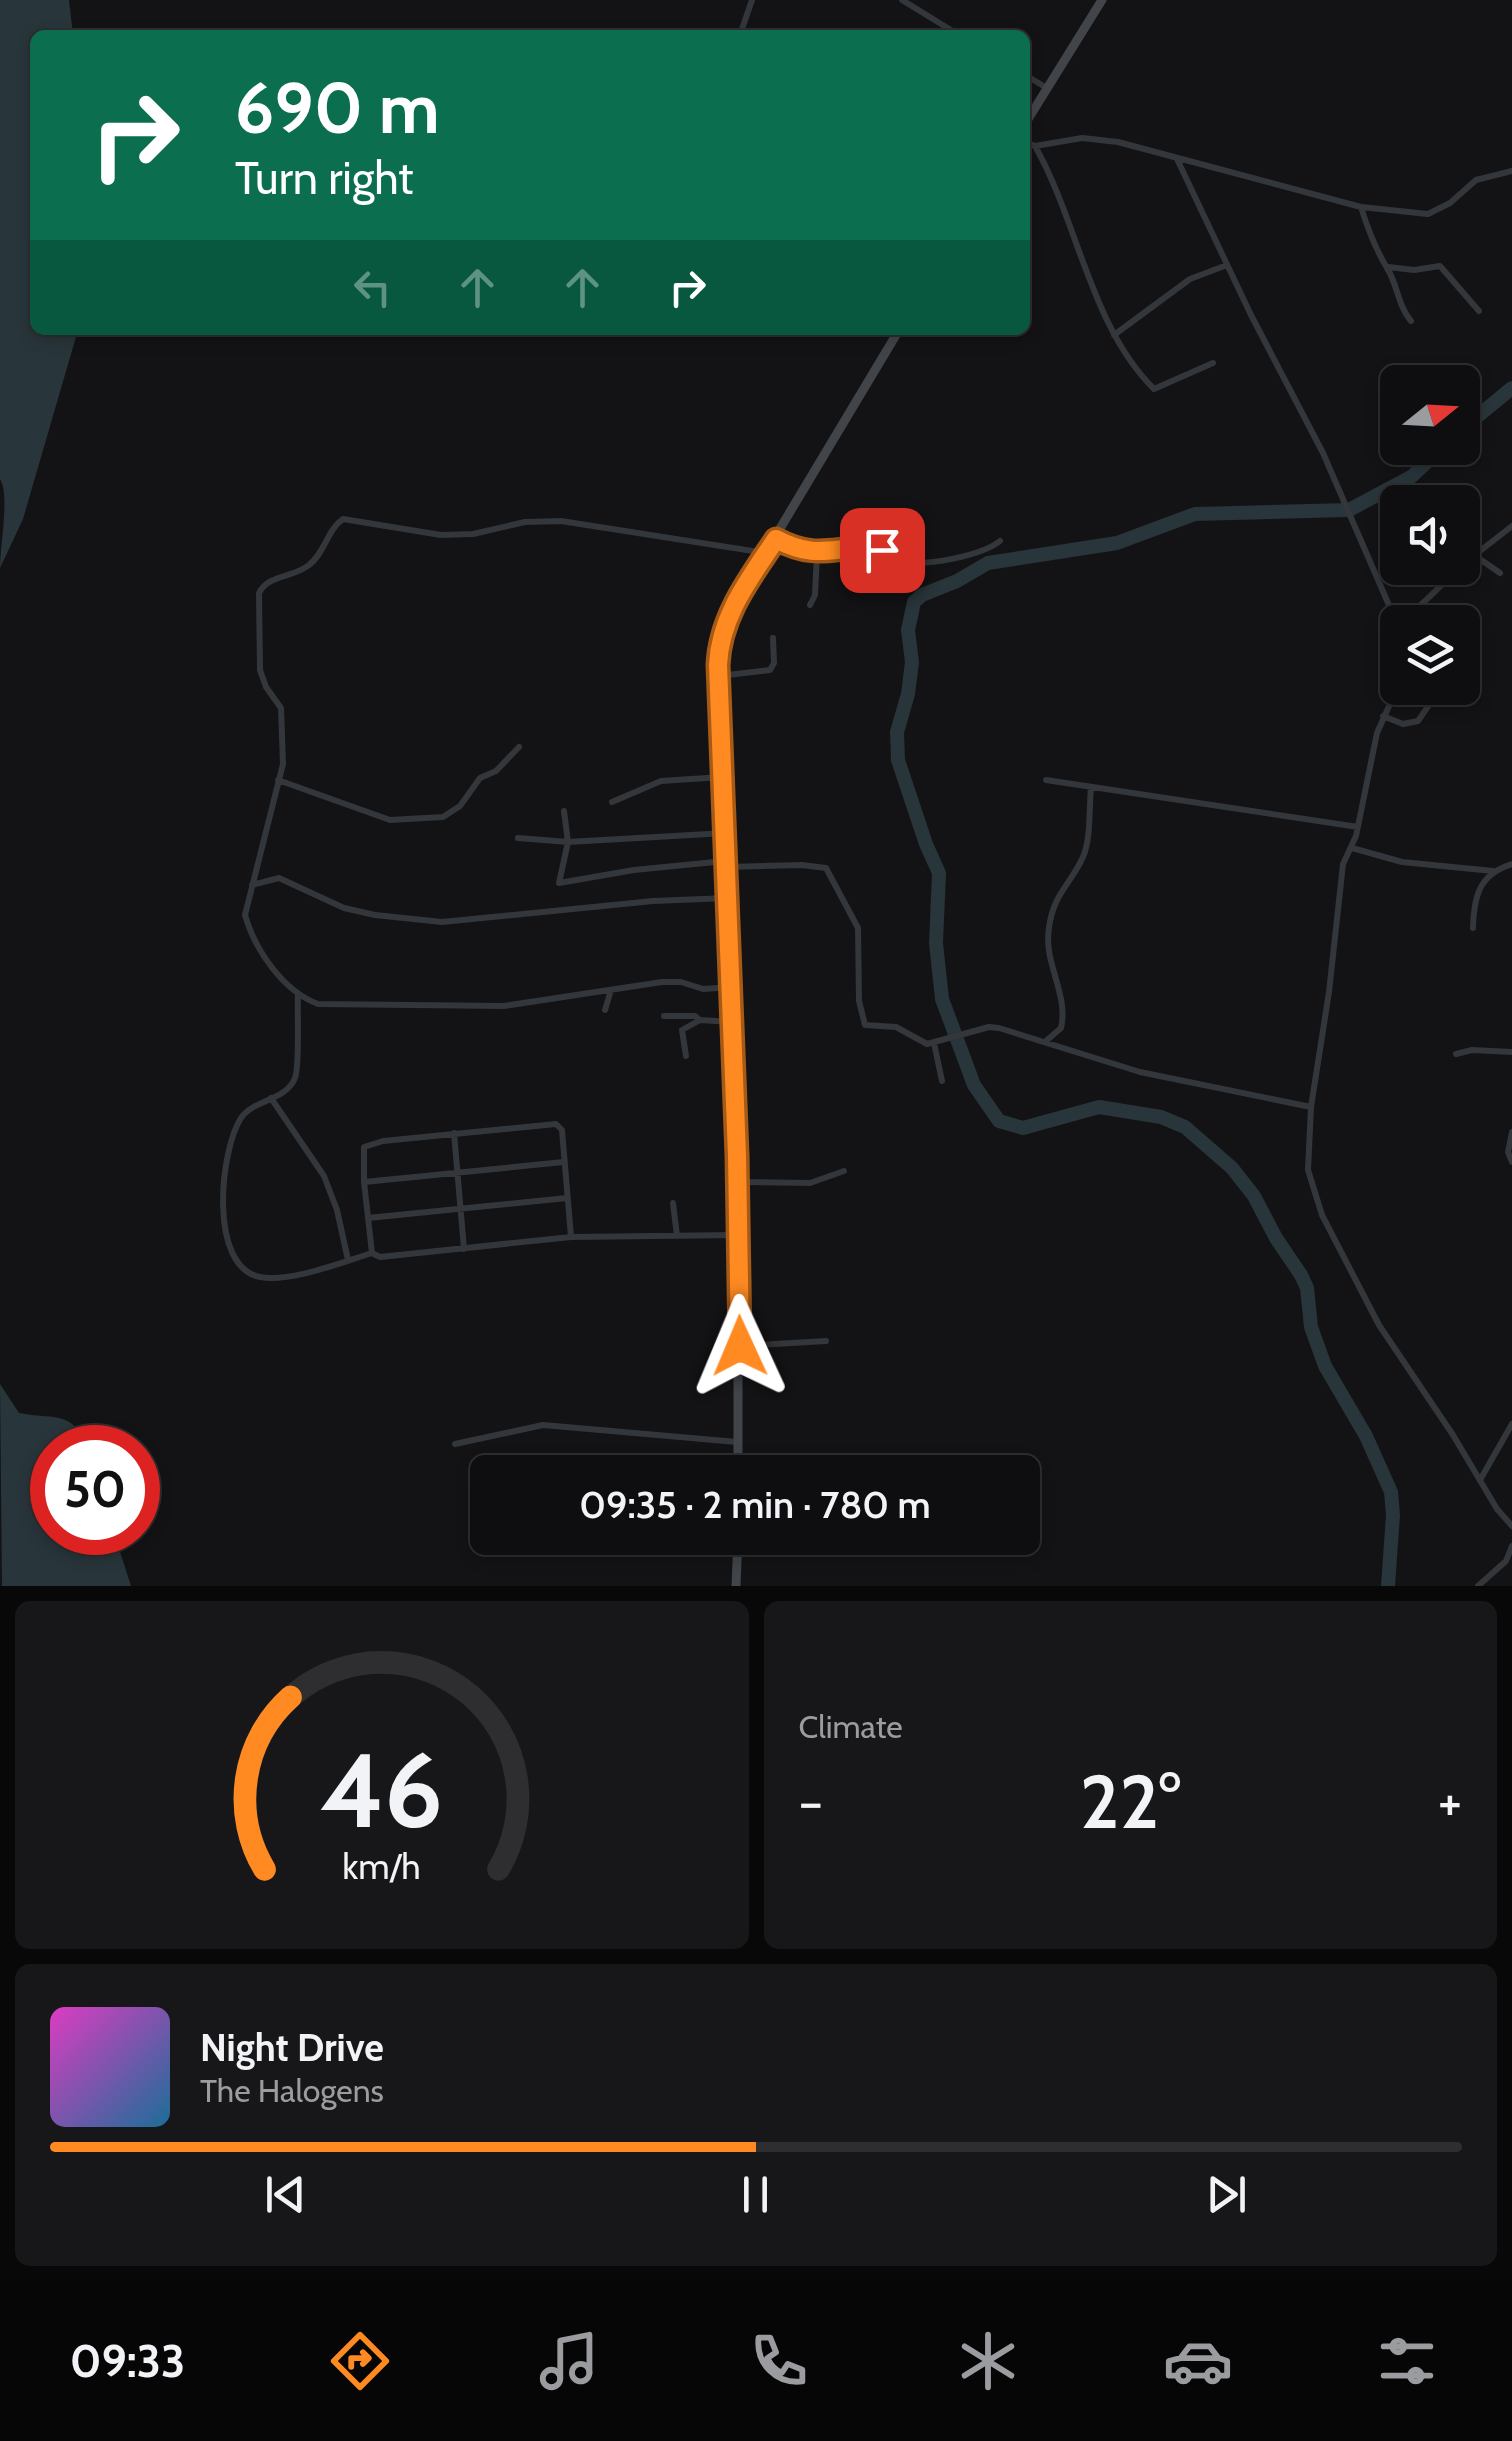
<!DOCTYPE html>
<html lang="en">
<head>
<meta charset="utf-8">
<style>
	:root { --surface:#0e0e10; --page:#171719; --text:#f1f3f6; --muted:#9b9c9f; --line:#2e2e30; --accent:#ff8a21 }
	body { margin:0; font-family:Cabin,sans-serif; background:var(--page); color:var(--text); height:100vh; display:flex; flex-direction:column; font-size:38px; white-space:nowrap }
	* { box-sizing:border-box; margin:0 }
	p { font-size:32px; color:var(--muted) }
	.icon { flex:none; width:55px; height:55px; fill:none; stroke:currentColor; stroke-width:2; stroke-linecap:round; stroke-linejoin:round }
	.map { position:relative; height:1586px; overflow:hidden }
	.drawer { display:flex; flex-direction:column; gap:15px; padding:15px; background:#080809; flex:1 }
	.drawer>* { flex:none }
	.hud { position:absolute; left:30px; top:30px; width:1000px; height:305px; border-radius:15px; box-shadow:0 5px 15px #0003,0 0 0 2px var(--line); background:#0b6e4f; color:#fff; overflow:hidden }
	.needle { width:65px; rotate:72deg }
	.fabs { position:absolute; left:1380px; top:365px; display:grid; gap:20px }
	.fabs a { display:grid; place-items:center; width:100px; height:100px; border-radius:15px; background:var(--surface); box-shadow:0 5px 15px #0003,0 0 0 2px var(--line); font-size:50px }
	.speed { position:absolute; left:30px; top:1425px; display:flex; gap:20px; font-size:50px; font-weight:700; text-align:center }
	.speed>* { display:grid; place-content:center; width:130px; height:130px; border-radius:50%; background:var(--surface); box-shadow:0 5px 15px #0003,0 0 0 2px var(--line); line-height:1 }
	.speed .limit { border:15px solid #d22; background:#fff; color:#111 }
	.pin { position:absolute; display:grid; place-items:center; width:85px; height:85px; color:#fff; margin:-42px; border-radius:20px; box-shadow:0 5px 15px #0006 }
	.me { position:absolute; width:110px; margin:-55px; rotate:359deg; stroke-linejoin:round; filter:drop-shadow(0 0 8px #0008) }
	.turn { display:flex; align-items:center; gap:35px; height:210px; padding:0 40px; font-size:45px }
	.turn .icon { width:130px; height:130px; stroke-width:2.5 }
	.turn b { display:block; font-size:70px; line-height:85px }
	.lanes { display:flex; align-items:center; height:95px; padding:0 40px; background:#0003; justify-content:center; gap:50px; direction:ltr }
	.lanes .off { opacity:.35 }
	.big { font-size:75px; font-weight:600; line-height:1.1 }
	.drawer .widget { flex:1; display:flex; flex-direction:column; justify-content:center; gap:15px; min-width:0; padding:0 35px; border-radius:15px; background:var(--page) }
	.drawer .dial { align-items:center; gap:0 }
	.dial svg { height:260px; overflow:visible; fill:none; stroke:var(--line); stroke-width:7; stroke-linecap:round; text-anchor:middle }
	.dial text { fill:var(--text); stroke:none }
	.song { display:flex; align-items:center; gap:30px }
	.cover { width:120px; height:120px; border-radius:15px; background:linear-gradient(135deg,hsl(310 70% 55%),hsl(200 70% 35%)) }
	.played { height:10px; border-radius:5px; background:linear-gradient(90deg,var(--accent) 50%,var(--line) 50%) }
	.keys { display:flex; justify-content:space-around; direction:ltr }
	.heat { display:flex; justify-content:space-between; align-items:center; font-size:55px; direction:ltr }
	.drawer .tiles { flex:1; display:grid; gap:15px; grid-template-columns:1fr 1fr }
	.widget:last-child { grid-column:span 2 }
	.trip { position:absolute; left:470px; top:1455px; width:570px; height:100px; border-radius:15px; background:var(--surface); box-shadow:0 5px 15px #0003,0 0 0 2px var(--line); font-weight:600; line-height:100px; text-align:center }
	.dock { display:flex; height:160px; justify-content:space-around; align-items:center; background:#060606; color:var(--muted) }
	.dock .icon { width:70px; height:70px }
	.dock .selected { color:var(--accent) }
	.dock b { font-size:45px; color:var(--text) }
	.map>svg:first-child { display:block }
	.water { fill:#28353a }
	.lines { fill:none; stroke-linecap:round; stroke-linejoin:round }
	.river { stroke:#28353a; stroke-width:14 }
	.minor { stroke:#33363a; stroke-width:6 }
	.secondary { stroke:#41454a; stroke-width:9 }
	.route-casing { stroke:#a65a15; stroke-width:25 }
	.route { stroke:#ff8a21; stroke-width:18 }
</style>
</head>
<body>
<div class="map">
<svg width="1512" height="1586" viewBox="0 0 1512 1586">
	<rect width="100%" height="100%" fill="#131315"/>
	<path class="water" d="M0 0H69L73 35H35V330H78L23 519 0 568C0 545 10 495 0 479Z
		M0 1384 19 1413C55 1420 71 1409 88 1447L52 1448V1532L114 1533 131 1586H2Z"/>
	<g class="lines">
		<path class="river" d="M1462 429 1512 388
			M1388 1586 1393 1515 1391 1492 1366 1436 1325 1366 1311 1327 1307 1288 1301 1275 1276 1238 1254 1196 1232 1168 1185 1127 1161 1117 1099 1107 1023 1128 999 1121 974 1085 942 999 936 943 939 873 926 844 898 760 897 732 908 694 912 662 908 630 914 602 922 595 957 581 988 563 1117 543 1195 514 1349 510 1411 477 1442 448"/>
		<path class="minor" d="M902 0 959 35
			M740 35 752 0
			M1025 75 1047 88
			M1025 142 1035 146 1082 138 1118 142 1361 207 1428 214 1450 203 1476 180 1512 171
			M1035 146C1078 222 1091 327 1154 389L1213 363
			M1177 159 1251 315 1323 453 1398 626
			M1361 207C1368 230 1375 248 1387 268 1398 285 1397 304 1411 321
			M1388 267 1414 270 1440 266 1479 311
			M1114 335 1190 279 1227 265
			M776 539C819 561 833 544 875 548 886 549 891 560 902 562 927 566 981 556 1000 541
			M1474 555 1500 573
			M1462 565 1512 526
			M810 605 815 595 817 553
			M1399 622C1414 615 1444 581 1460 568
			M719 676 770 670 774 663 773 638
			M1398 686 1377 733 1356 836 1343 864 1329 992 1311 1107 1308 1170 1322 1215 1379 1325 1453 1435 1497 1509 1512 1526
			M1383 716 1403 724 1418 721 1431 702 1433 688
			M278 780 390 820 443 817 460 806 480 778 496 771 519 747
			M1046 780 1358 827
			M612 802 661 781 722 777
			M564 811 568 842 559 883 634 870 725 861
			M518 838 568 842 726 833
			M1352 848 1402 862 1493 871
			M727 867 802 865 826 868 858 928 859 1001 865 1025 896 1027 927 1044 989 1027 999 1028 1140 1072 1311 1107
			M252 885 279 878 344 908 375 915 442 922 653 901 728 898
			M1473 928C1474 896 1479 874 1512 864
			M731 987 703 989 681 982H662L504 1006 318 1004C283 991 255 950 245 915L283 764 281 708 266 687 260 670 259 593C269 574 293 578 309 565 325 553 327 530 343 519L441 535 473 534 525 522 561 521 766 553
			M298 994C297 1013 300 1065 295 1078 286 1101 254 1099 241 1118 220 1151 208 1267 260 1277 290 1283 342 1262 372 1253L380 1257 571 1237 737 1235
			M605 1010 611 990
			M664 1016H695L700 1020
			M1046 1041 1061 1028C1069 994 1043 963 1049 928 1053 894 1071 884 1083 857 1091 839 1089 808 1091 787
			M934 1043 942 1081
			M1456 1054 1472 1050 1512 1052
			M686 1056 682 1030 700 1020 732 1022
			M271 1098 324 1176 337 1210 348 1260
			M1512 1132 1508 1152 1512 1162
			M454 1133 464 1249
			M364 1182 564 1162
			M738 1182 810 1183 844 1171
			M673 1203 677 1236
			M368 1218 567 1198
			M372 1253 364 1182V1147L383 1141 556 1124 562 1130 571 1237
			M740 1346 826 1341
			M455 1444 543 1425 737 1442
			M1480 1480 1512 1424
			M1478 1586 1506 1561 1512 1546"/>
		<path class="secondary" d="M1025 124 1102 0
			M738 1472V1182L718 665 720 639 733 607 899 330
			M736 1586 738 1538"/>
	</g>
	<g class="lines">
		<defs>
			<path id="route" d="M740 1346 737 1155 718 665C720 616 750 578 776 539 823 564 840 541 882 550"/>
		</defs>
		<use href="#route" class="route-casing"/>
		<use href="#route" class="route"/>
	</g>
</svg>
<div class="fabs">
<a><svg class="needle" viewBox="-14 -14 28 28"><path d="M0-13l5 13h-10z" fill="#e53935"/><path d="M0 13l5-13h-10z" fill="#9b9c9f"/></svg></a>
<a><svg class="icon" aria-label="sound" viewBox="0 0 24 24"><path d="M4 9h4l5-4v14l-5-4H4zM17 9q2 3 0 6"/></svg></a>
<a><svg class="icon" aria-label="layers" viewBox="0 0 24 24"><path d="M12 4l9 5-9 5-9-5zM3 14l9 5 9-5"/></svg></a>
</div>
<div class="speed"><div class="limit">50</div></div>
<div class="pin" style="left:882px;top:550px;background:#d93025"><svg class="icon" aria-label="arrive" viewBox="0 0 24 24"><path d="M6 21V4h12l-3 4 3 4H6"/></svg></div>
<svg class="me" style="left:740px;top:1346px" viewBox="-20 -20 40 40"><path d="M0-17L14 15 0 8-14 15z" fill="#ff8a21" stroke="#fff" stroke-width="4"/></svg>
<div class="trip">09:35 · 2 min · 780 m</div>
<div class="hud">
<div class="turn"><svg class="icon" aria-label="right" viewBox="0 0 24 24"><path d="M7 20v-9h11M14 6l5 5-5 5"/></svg><div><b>690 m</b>Turn right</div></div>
<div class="lanes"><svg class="icon off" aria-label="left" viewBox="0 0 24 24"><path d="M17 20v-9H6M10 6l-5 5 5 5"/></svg><svg class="icon off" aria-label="ahead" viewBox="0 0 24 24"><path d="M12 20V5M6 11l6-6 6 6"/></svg><svg class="icon off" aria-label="ahead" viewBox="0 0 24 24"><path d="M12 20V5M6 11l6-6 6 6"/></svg><svg class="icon" aria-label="right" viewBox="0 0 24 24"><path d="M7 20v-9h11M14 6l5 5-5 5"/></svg></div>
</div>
</div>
<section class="drawer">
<div class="tiles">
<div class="widget dial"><svg viewBox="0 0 100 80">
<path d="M14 69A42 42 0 1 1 86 69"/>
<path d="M14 69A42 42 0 0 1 22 16" stroke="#ff8a21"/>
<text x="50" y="56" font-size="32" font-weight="700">46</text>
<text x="50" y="72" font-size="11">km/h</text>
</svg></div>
<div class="widget"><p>Climate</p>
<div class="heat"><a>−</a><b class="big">22°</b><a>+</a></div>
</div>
<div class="widget">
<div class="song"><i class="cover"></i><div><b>Night Drive</b><p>The Halogens</p></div></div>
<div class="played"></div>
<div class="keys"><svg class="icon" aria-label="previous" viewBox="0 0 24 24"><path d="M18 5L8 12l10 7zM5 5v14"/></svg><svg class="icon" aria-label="pause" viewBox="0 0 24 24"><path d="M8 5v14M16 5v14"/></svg><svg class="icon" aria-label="next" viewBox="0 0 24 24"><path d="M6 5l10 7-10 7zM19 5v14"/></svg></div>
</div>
</div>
</section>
<nav class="dock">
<b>09:33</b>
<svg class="icon selected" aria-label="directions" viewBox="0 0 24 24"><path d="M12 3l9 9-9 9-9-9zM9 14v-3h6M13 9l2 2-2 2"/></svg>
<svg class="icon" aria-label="music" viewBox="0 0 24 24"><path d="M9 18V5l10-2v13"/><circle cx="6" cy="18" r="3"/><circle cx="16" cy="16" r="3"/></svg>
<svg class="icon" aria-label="phone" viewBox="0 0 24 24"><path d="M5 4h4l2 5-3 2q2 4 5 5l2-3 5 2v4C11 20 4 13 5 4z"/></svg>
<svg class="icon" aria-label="climate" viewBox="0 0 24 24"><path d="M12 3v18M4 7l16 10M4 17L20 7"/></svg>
<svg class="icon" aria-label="car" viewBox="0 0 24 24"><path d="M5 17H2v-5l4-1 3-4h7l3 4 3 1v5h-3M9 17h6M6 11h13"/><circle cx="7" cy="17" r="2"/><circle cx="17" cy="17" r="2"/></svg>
<svg class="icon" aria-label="filters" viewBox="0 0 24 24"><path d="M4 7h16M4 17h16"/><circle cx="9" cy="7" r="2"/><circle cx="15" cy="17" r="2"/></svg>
</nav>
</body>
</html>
